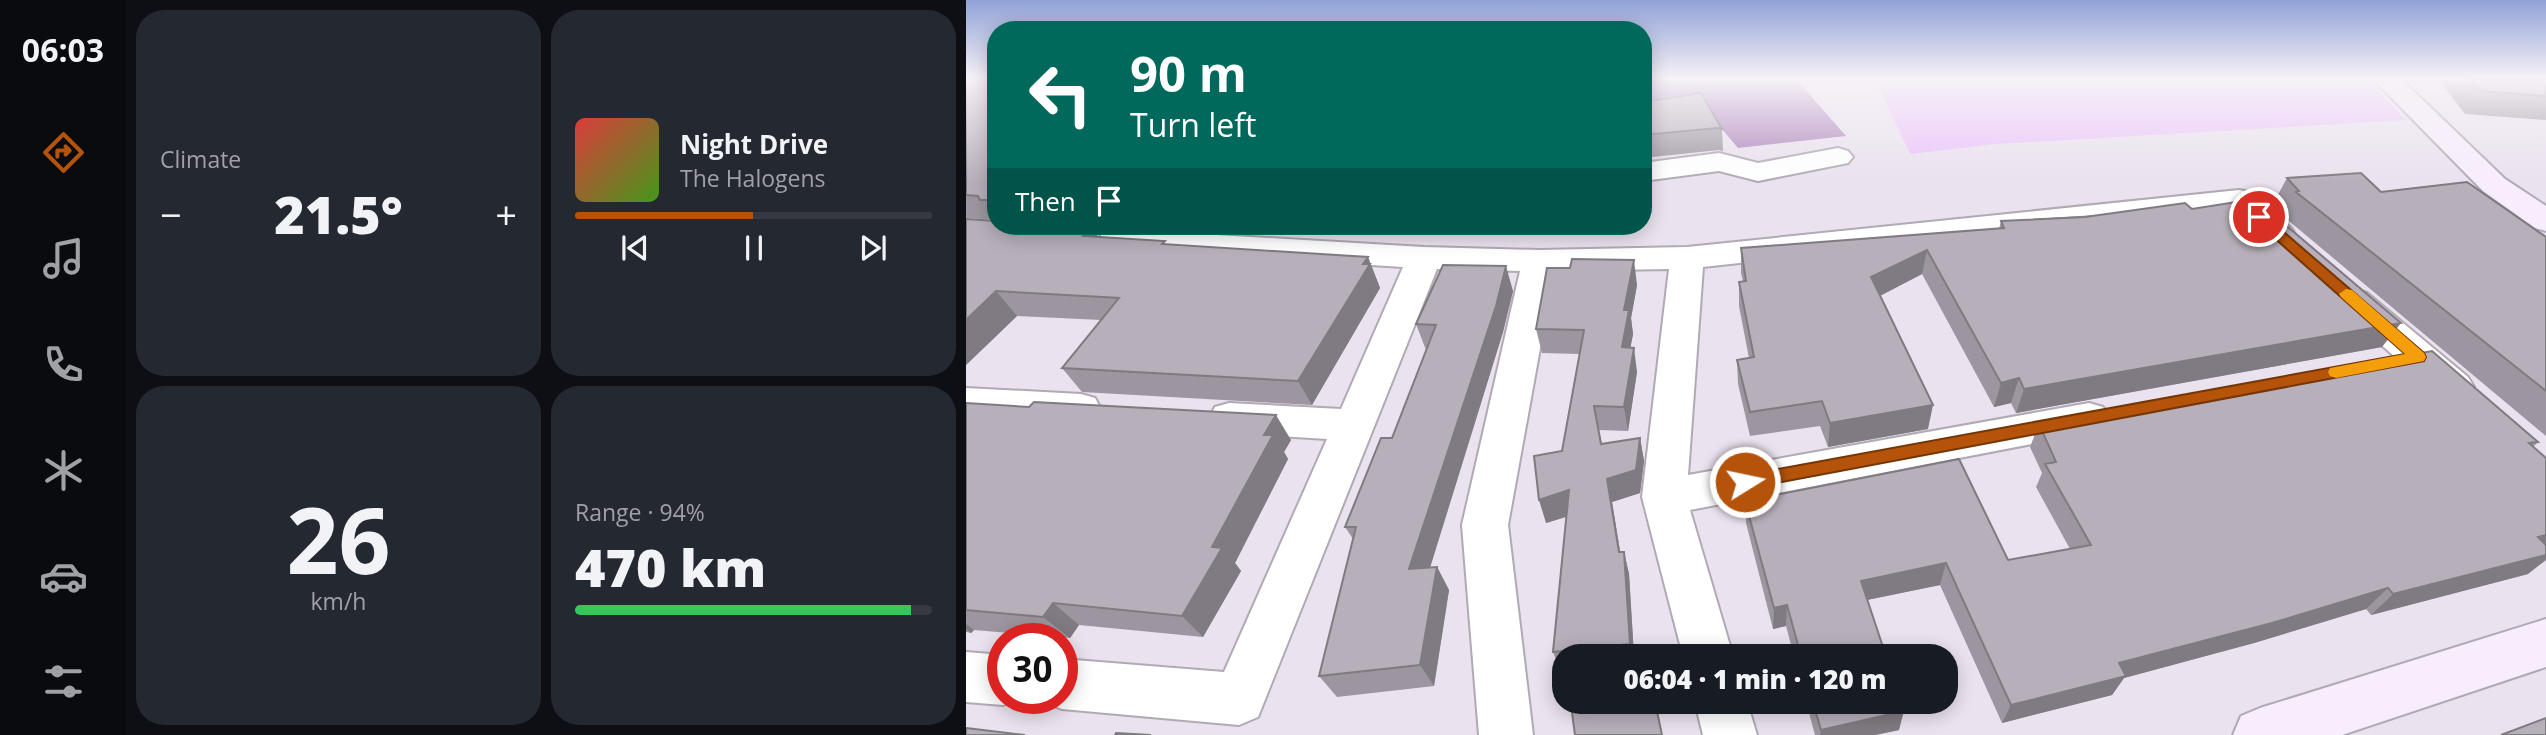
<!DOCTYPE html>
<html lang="en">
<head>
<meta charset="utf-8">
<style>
	:root { --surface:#171b24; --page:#242831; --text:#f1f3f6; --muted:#9ea1a6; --line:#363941; --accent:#b45309 }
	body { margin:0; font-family:"Open Sans",sans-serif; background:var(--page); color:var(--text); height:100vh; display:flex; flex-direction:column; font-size:26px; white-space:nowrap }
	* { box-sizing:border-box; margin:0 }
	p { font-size:23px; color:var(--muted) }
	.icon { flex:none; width:38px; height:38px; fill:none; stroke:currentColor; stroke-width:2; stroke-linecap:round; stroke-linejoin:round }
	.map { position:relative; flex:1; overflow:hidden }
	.side { display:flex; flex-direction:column; gap:10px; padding:10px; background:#0d0f14; width:840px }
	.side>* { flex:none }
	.top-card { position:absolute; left:21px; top:21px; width:665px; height:214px; border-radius:28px; box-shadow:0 4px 18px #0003; background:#00695c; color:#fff; overflow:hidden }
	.speed { position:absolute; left:21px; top:623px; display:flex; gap:14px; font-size:35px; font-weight:700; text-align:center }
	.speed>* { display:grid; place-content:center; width:91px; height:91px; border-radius:50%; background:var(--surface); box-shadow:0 4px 18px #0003; line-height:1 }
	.speed .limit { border:10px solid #d22; background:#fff; color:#111 }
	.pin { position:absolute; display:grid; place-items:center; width:60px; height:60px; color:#fff; margin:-30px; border:4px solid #fff; border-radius:50%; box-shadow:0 2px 7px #0007 }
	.me { position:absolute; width:77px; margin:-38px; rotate:80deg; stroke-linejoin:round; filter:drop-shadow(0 0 5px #0008) }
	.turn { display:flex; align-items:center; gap:24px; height:147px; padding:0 28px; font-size:32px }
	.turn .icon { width:91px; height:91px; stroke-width:2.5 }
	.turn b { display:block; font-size:49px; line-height:60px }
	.then { display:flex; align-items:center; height:66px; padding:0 28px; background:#0003; gap:14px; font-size:26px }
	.big { font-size:52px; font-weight:800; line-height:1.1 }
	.side .card { flex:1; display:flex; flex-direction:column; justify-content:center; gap:10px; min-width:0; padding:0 24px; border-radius:28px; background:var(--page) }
	.side .dial { align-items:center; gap:0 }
	.dial b { font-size:91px; line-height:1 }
	.song { display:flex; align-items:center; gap:21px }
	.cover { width:84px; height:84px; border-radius:10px; background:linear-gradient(135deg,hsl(0 70% 55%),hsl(100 70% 35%)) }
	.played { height:7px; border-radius:4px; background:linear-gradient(90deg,var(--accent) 50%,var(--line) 50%) }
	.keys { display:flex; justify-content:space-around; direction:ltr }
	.heat { display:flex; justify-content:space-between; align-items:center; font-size:38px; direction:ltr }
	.charge { height:10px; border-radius:5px; background:linear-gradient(90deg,#34c759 94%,var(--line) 0) }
	.side .tiles { flex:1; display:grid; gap:10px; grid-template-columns:repeat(2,1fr) }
	.trip { position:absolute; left:586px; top:644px; width:406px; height:70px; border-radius:28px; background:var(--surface); box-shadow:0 4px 18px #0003; font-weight:800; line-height:70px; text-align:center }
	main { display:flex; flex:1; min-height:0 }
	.tab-bar { display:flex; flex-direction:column; width:126px; justify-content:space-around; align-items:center; background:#090b0e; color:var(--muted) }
	.tab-bar .icon { width:49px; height:49px }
	.tab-bar .current { color:var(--accent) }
	.tab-bar b { font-size:32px; color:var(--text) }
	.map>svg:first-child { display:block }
	.green { fill:#ebc3fa }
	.water { fill:#ad86bc }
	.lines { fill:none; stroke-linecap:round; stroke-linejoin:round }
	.street-casing { stroke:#b1a9b4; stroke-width:4 }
	.secondary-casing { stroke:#b1a9b4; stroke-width:4 }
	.street { fill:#fff; fill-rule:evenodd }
	.secondary { fill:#f8edfc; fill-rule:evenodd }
	.wall { fill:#9d96a0 }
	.shaded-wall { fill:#807a82 }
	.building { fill:#b7afba; stroke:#807a82; stroke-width:2 }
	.route { fill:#b45309; stroke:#753606; stroke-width:2 }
	.slow { fill:#f59e0b }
</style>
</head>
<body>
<main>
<nav class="tab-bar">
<b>06:03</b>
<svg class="icon current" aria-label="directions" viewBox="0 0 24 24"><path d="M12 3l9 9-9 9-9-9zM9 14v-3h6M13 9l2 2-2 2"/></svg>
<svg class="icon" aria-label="music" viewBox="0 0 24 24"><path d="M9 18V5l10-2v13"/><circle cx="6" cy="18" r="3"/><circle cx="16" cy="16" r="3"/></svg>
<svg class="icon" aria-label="phone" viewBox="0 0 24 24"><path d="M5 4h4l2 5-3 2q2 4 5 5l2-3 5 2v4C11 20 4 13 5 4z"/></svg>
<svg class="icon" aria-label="climate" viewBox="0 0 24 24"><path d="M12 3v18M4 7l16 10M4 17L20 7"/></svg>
<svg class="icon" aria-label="car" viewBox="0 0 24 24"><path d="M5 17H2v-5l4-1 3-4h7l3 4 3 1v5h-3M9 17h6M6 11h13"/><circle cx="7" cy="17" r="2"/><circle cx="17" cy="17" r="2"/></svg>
<svg class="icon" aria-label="filters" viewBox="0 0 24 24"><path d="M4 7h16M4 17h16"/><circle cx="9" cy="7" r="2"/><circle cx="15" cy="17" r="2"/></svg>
</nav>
<section class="side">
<div class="tiles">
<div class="card"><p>Climate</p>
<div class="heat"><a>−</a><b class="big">21.5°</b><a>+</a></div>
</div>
<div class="card">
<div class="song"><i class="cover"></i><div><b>Night Drive</b><p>The Halogens</p></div></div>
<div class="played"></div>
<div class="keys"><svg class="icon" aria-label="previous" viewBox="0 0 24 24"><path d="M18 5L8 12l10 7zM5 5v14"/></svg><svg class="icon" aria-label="pause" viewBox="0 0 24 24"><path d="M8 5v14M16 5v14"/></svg><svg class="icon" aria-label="next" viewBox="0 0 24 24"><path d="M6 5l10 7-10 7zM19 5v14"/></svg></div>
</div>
<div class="card dial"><b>26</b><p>km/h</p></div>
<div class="card"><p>Range · 94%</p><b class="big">470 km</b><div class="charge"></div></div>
</div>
</section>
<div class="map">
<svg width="1580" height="735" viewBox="0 0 1580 735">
	<rect width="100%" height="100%" fill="#eae2ee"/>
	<path class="green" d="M909 79H1400L1440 120 1030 144 944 154Z"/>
	<path class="water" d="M677 79H830L880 136 772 148 734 103 677 107Z"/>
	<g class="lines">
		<defs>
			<path id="street" d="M872 148 882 151 887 157 882 163 792 181 753 171 677 181V163L753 153 792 163Z
				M1273 190 1284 192 1326 229 1330 236 1326 243C1299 250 1284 226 1266 209L737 267 722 475 1123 403 1137 407 1143 418 1137 429 1123 433 724 510 767 656H717L676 497 703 269 588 271 542 525 567 735H513L496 525 554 271 471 269 292 717 273 725 96 709 78 702 76 698H96V659L258 672 361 439 263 433 249 429 243 418 249 407 263 403 375 409 437 267 149 249 137 246 133 239 137 232 149 229 458 247 573 250 721 247Z
				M1388 289 1401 293 1502 377 1508 387 1502 397 1488 401 1474 397 1375 309 1370 301 1375 293Z
				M0 388 115 394 129 398 135 409 129 420 115 424 0 418Z
				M0 652 37 655V698H55L37 705 0 702Z
				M729 702H781L791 735H737Z"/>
			<path id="secondary" d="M1407 79H1435L1539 179 1580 206V231L1569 228 1517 191Z
				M1580 619V667L1376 735H1267L1275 716 1294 708Z"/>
		</defs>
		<use href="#street" class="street-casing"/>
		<use href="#secondary" class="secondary-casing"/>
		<use href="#street" class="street"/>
		<use href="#secondary" class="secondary"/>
	</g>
	<path class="wall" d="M0 79H30V220L0 218Z
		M1472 79H1580V120L1499 114Z
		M677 102 756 129 757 151 753 150 677 158Z
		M1321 178 1415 192 1580 237V436L1317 216 1318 213 1308 202Z
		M1226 209 1416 347 1050 413 1045 403 1028 407 956 274 914 296 962 429 862 447 854 426 784 436 772 384 771 360 783 358 773 306V282L777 281 775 273V248L1033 229 1035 221Z
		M0 219 126 228 132 237 202 245 402 257 414 288 346 405 116 392 96 368 135 320 51 316 0 365Z
		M110 226H168L167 228Z
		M671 285 665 318 667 334 664 348 671 372 662 431 633 430 636 444 674 438 678 461 674 493 646 502 654 552H658L663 574 668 656H598V672L595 673 587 652 600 517 580 523 596 451 613 354 576 353 570 329Z
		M547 291 537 332 464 568 471 567 483 590 468 686 371 697 353 676 387 539 379 527 426 438 460 350 450 324Z
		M0 403 325 440 318 452 322 459 269 563 275 571 237 637 113 625 104 638 8 630 5 633 0 632Z
		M1073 424 1572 442 1567 447 1562 574 1405 615 1400 609 1288 643 1158 678 1146 695 1036 723 974 585 901 600 920 656H828L820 626 807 629 780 523 779 501 1042 560 1104 549 1070 487 1076 473 1064 447Z
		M840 702H935L933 730 909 735H849Z"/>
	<path class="shaded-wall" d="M126 228 142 251 117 236Z
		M961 250 956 274 902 302 905 277Z
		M402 257 414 288 346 405 332 381Z
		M668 260 671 285 665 318 667 334 660 372 656 347 658 310Z
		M540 266 547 291 537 332 456 593 443 569Z
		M30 291 51 316 0 365V320Z
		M1435 323 1416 347 1050 413 1058 389Z
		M668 348 671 372 662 431 658 407Z
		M1053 378 1045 403 1028 407 1035 383Z
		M967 405 962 429 862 447 864 423Z
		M310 415 325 440 318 452 322 459 269 563 275 571 237 637 216 616 298 435Z
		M674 438 678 461 674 493 646 502 658 575 641 479Z
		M603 490 609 514 580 523 573 500Z
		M1580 535V550L1572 537Z
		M658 552 663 574 668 656H667L664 644Z
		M1580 555V560L1562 574 1405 615 1427 594Z
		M980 563 974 585 891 602 895 581Z
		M471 567 483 590 468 686 454 665Z
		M1422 588 1400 609 1288 643 1158 678 1146 695 1036 723 1045 705 1153 663Z
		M87 603 113 625 104 638 77 617Z
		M821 605 820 626 807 629 808 608Z
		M0 624 8 630 5 633 0 629Z
		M938 711 933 730 909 735H854L855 730Z"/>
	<path class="building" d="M0 79H30V200H14L12 196 0 195Z
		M1505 79H1580V96L1515 91Z
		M735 93 756 129 752 128 677 135V102Z
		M1395 173 1415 192 1501 182 1580 237V391L1330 192 1333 191 1321 178Z
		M1289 199 1435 323 1058 389 1053 378 1035 383 961 250 905 277 967 405 864 423 856 401 784 412 771 360 788 357 773 282 780 281 775 248 1038 228 1035 221 1119 217 1219 203 1226 209Z
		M0 219 30 221V226H99L126 228 117 236 199 241 196 244 402 257 397 264H404L332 381 96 368 153 298 30 291 0 320Z
		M606 259 668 260 658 310H663L656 347 668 348 658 407 628 406 635 444 674 438 670 470 641 479 653 552H658L664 644 587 652 603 490 573 500 568 456 596 451 618 330 570 329 581 268H604Z
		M477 265 540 266 530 306 443 569 471 567 454 665 353 676 390 527H379L415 438H426L470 325 450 324Z
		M1466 351 1572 442 1563 443 1580 458V535L1572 537 1580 545V555L1427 594 1422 588 1306 623 1153 663 1160 676 1045 705 980 563 895 581 920 656H835L821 605 808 608 779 501 993 459 1042 560 1125 545 1079 464 1090 462 1073 424Z
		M68 402 310 415 298 435H307L246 547 256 548 216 616 87 603 77 617 0 610V403L63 407Z
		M619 702H689L696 735H609L605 705Z
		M847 702H935L938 711 855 730Z
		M1580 718V735H1535Z
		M0 728 59 735H0Z
		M150 733 185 735H149Z"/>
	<linearGradient id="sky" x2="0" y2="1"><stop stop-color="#90a2d6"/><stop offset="0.43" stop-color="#f6f2f7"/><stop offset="1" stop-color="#f6f2f7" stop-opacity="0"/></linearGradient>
	<rect width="1580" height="182" fill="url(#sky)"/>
	<path class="route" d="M1293 213 1297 214 1458 353 1460 357 1458 361 779 489 772 487 770 482 772 477 779 475 1439 354 1288 220V214Z"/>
	<path class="slow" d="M1380 289 1386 290 1458 353 1460 357 1458 361 1370 378 1364 376 1362 372 1364 368 1439 354 1375 297 1373 294Z"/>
</svg>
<div class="speed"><div class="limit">30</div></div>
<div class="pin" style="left:1293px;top:217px;background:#d93025"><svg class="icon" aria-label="arrive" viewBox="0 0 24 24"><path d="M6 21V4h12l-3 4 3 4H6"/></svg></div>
<svg class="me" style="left:779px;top:482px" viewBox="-20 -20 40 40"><circle r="17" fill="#b45309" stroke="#fff" stroke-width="3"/><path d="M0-11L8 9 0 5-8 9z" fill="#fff"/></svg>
<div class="trip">06:04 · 1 min · 120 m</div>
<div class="top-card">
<div class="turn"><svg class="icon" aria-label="left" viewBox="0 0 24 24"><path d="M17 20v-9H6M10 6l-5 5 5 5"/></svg><div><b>90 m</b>Turn left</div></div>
<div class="then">Then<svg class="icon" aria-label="arrive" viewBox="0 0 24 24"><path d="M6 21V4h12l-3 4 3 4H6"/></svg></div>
</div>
</div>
</main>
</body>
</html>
